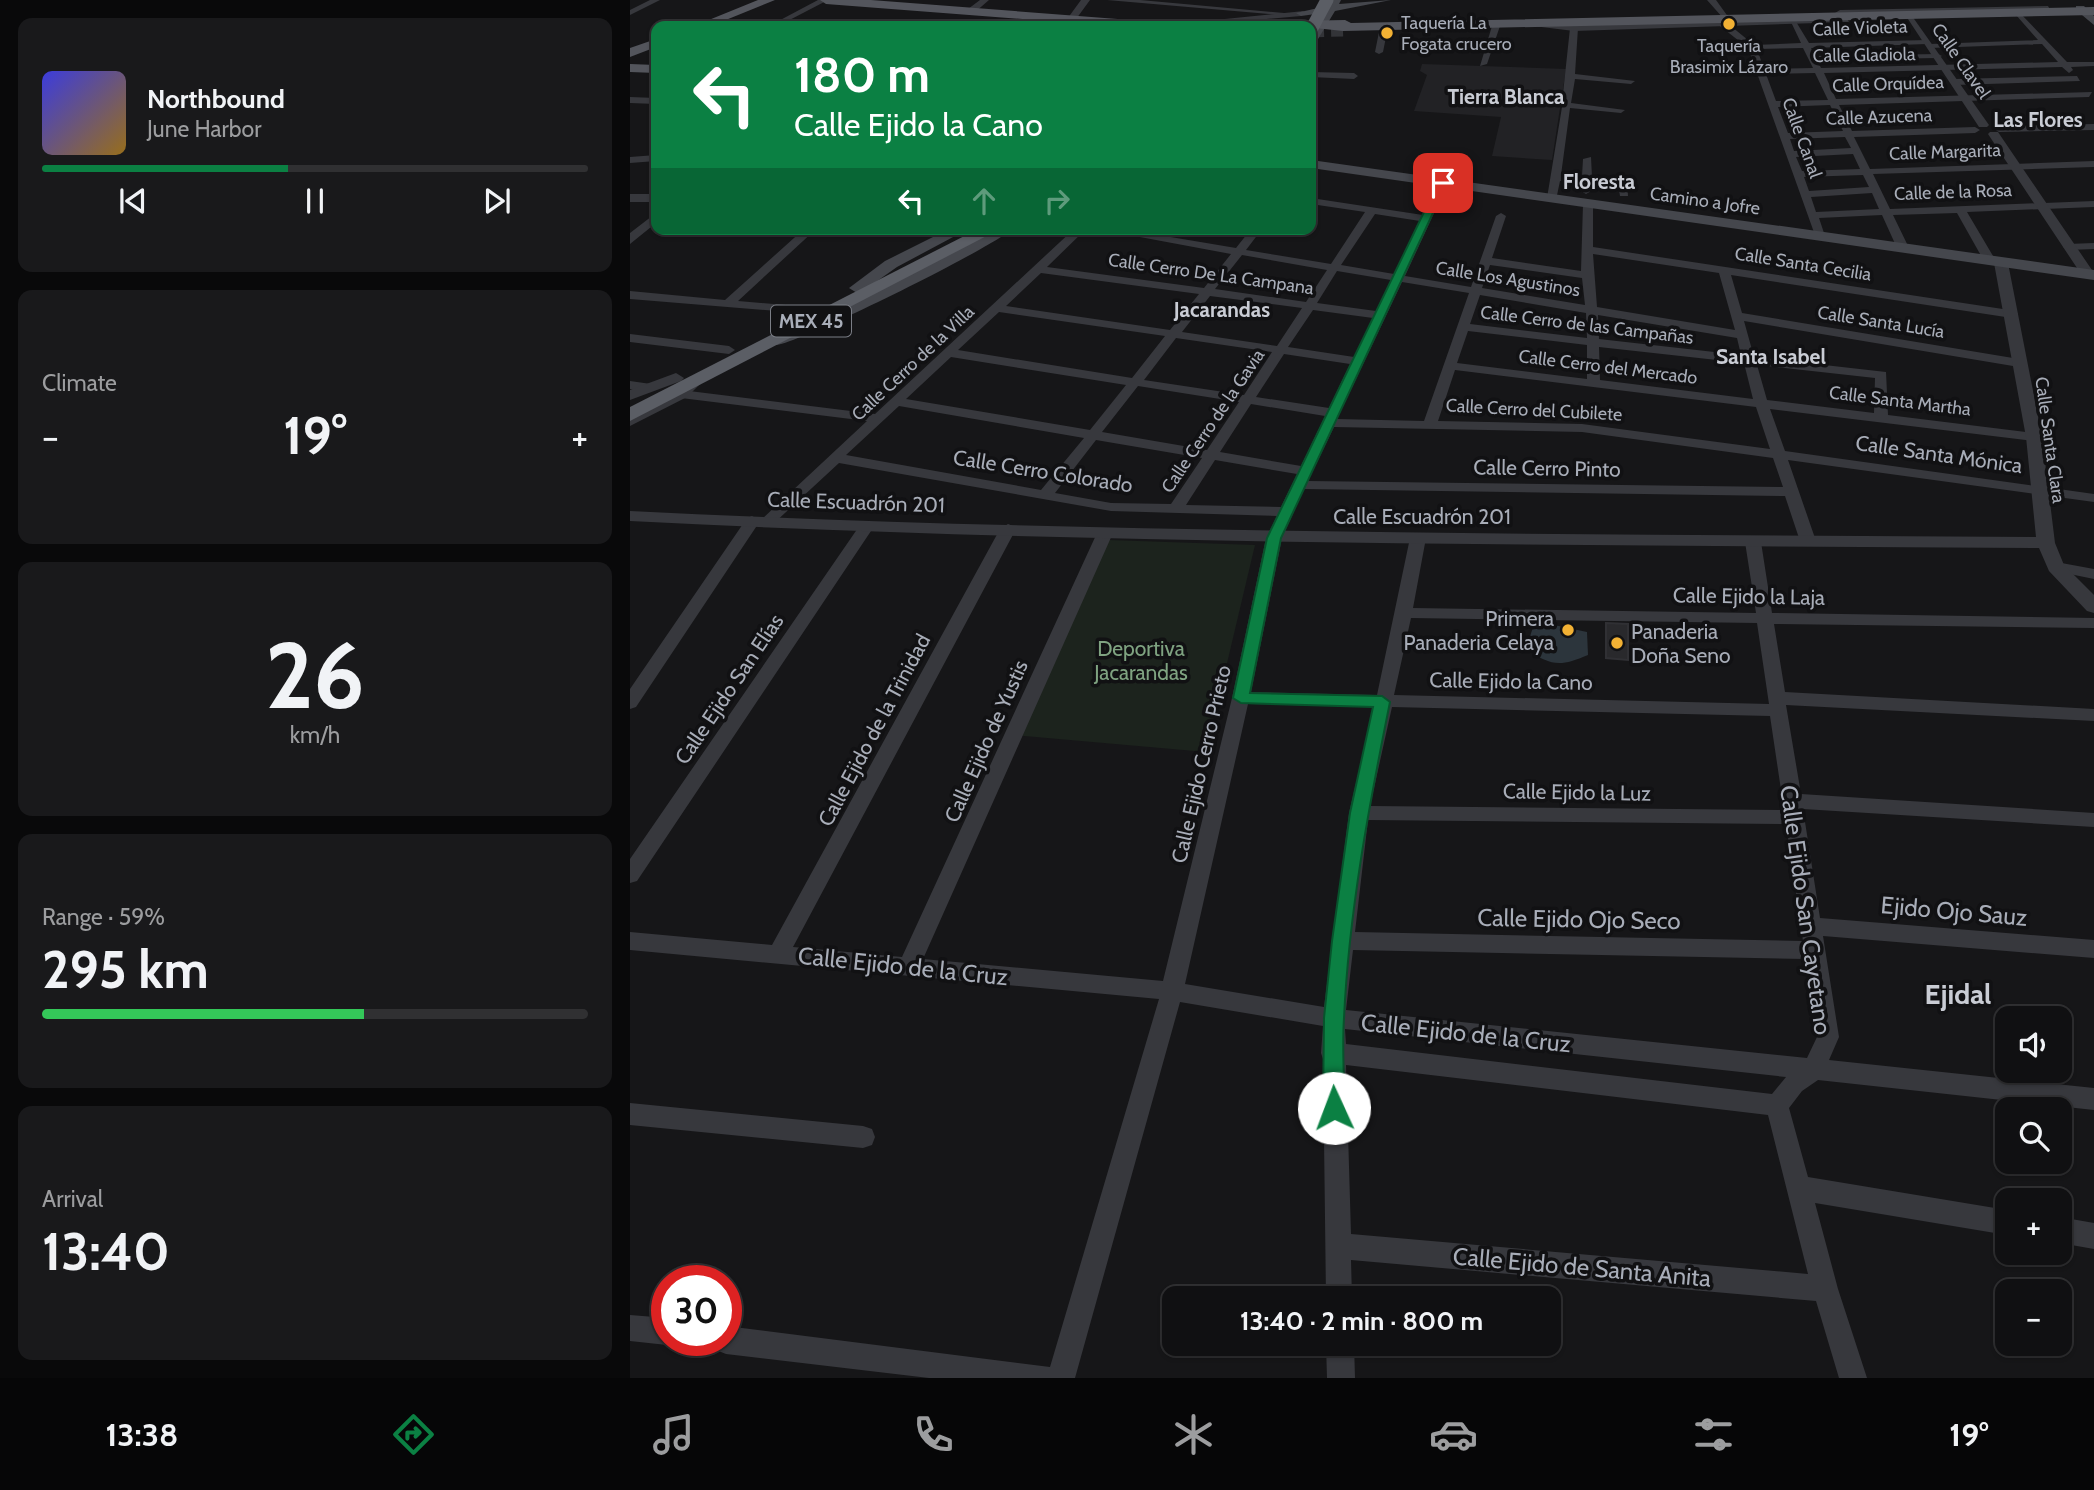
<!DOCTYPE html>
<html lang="en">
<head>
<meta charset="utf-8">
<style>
	:root { --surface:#101012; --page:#19191b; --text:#f1f3f6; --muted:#9c9d9f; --line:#303032; --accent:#0b8043 }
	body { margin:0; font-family:Cabin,sans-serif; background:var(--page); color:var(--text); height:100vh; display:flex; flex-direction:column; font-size:26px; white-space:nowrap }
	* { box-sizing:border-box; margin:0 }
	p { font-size:23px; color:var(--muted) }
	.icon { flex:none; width:38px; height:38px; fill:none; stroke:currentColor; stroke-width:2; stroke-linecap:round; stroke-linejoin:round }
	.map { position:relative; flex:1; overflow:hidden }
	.panel { display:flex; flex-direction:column; gap:18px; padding:18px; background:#09090a; width:630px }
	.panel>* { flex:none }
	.banner { position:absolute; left:21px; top:21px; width:665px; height:214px; border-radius:14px; box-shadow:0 2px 5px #0004,0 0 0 2px var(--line); background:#0b8043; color:#fff; overflow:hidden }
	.fabs { position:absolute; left:1365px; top:1006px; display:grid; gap:14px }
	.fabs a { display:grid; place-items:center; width:77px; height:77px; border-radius:14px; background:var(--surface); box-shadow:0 2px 5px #0004,0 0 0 2px var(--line); font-size:35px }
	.speed { position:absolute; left:21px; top:1265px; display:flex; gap:14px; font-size:35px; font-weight:700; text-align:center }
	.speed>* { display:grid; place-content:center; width:91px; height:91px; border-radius:50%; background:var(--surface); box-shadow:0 2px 5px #0004,0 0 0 2px var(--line); line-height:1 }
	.speed .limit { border:10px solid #d22; background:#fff; color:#111 }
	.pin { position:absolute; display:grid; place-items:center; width:60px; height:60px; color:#fff; margin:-30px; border-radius:14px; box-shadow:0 4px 10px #0006 }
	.me { position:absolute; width:77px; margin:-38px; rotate:358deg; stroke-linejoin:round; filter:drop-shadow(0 0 5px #0008) }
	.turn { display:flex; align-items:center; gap:24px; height:147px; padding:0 28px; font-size:32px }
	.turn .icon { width:91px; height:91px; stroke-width:2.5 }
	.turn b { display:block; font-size:49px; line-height:60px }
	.lanes { display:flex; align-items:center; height:66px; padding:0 28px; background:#0003; justify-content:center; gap:35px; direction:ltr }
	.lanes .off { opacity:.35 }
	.big { font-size:52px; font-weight:800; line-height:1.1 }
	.panel .card { flex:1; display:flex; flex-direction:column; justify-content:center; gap:10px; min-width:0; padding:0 24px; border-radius:14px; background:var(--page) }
	.panel .dial { align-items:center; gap:0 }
	.dial b { font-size:91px; line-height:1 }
	.song { display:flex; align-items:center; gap:21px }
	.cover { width:84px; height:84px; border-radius:10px; background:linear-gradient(135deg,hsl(240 70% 55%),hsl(40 70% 35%)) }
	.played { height:7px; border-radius:4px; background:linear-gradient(90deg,var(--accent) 45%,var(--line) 45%) }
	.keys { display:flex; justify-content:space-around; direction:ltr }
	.heat { display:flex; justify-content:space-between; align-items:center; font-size:38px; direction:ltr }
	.charge { height:10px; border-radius:5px; background:linear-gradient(90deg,#34c759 59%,var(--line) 0) }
	.trip { position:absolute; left:532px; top:1286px; width:399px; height:70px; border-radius:14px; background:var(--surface); box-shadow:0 2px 5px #0004,0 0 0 2px var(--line); font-weight:800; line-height:70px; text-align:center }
	.tabs { display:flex; height:112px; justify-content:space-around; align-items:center; background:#060607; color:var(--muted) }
	.tabs .icon { width:49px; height:49px }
	.tabs .on { color:var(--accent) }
	.tabs b { font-size:32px; color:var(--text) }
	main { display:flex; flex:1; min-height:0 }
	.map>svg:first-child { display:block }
	.built { fill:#222225 }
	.green { fill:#1c231d }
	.water { fill:#2c353c }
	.building { fill:#29292c; stroke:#303034; stroke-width:2 }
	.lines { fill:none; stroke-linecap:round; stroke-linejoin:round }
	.primary-tunnel { stroke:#333438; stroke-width:13; stroke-dasharray:13 7; stroke-linecap:butt }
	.minor { fill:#37383d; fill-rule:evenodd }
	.tertiary { fill:#37383d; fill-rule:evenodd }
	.secondary { fill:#45474d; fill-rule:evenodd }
	.primary { fill:#53555c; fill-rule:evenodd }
	.trunk { fill:#5b5e65; fill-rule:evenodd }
	.trunk-bridge { stroke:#5b5e65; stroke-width:13 }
	.route { fill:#0b8043; stroke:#07532c; stroke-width:2 }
	.poi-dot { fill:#f2b134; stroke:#111113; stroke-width:2.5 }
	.labels { text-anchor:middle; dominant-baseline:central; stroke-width:7; stroke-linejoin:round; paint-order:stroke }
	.far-poi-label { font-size:18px; fill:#a8adb8; stroke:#111113; text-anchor:start }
	.far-street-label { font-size:18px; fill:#a8adb8; stroke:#111113 }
	.shield { fill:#111113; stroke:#7b7e86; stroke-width:2 }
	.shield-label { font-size:19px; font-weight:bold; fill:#a8adb8 }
	.far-quarter-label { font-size:21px; font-weight:bold; fill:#c9ccd4; stroke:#111113 }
	.street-label { font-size:21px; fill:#a8adb8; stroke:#111113 }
	.poi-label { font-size:21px; fill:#a8adb8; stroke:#111113; text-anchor:end }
	.park-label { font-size:21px; fill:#7fa381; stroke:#111113 }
	.near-street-label { font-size:24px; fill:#a8adb8; stroke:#111113 }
	.near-quarter-label { font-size:28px; font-weight:bold; fill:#c9ccd4; stroke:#111113 }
</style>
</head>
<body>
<main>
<section class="panel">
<div class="card">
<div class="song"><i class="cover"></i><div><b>Northbound</b><p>June Harbor</p></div></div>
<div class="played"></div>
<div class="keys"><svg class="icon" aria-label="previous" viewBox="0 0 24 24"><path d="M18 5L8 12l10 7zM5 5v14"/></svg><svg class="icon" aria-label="pause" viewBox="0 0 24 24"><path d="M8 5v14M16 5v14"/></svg><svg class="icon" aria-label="next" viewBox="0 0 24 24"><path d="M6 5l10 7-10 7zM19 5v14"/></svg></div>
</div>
<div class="card"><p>Climate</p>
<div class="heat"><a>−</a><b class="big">19°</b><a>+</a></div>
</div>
<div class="card dial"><b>26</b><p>km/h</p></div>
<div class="card"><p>Range · 59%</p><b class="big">295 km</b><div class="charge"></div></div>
<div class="card"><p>Arrival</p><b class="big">13:40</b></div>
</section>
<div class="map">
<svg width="1464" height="1378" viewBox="0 0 1464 1378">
	<rect width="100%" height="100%" fill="#161618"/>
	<path class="built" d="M792 64 936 69 922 160 862 156 871 117 784 111 797 75 790 71Z"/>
	<path class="green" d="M479 540 625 545 576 752 383 735Z"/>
	<path class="water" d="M905 621 957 632 958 655C930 667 921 666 896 649Z"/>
	<path class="building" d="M976 623 998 624V660L976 658Z"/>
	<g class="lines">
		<path class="primary-tunnel" d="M681 31 713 30"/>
		<path class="minor" d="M20 0H30L0 15V10Z
			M188 0H198L148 26H139Z
			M350 0H359L344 13H338V9Z
			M477 0H510L665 14 661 16Z
			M1390 13 1437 62H1464V66L1441 67 1443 70 1439 73 1432 67 1194 73 1206 99 1462 92 1459 97 1209 105 1222 131 1345 127 1350 130 1345 133 1224 137 1240 169 1464 161V167L1243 174 1260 209 1464 201V207L1337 212 1366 261 1360 264 1354 261 1327 213 1263 215 1279 248 1273 251 1267 248 1252 215 1189 218 1195 236 1186 238 1118 48 1090 26V22H1096L1124 45 1171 43 1161 22 1165 20 1179 43 1297 40 1300 44 1408 40 1386 15ZM1297 44 1300 48 1412 44 1428 62 1191 68 1187 60 1308 58 1312 56 1308 54 1185 56 1181 48ZM1173 48 1183 68 1134 69 1127 49ZM1185 73 1198 100 1146 101 1136 74ZM1200 105 1213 131 1158 133 1148 107ZM1215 137 1221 148 1164 151 1160 139ZM1223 154 1230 169 1172 171 1166 157ZM1233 175 1239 187 1179 191 1174 177ZM1242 193 1249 209 1186 212 1181 197Z
			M866 24 870 26 857 64 850 66 862 26Z
			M944 26 948 28 945 74 1005 81 1001 84 945 79 941 103 995 110 991 113 940 108 931 175 952 176 953 159 961 157 962 177 997 179 998 196H990L988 184 962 183 961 191 956 194 951 191 952 182 930 181 926 200 917 198 932 107 930 105 932 103 940 28Z
			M753 30 757 32 753 52 749 54 745 52 749 32Z
			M681 72 724 73 728 76 724 79 681 77Z
			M1447 76 1450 81 1325 85 1321 82 1325 79Z
			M1464 124V130L1369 132 1364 129 1369 126Z
			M26 155V161L0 163V157Z
			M809 181 818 183 775 276 841 287 866 216 871 213 876 216 862 258 951 271 953 204 958 201 963 204V247L1386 311 1388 314 1382 318 1101 275 1112 313 1389 359 1395 363 1389 367 1114 321 1124 357 1256 372 1258 415 1404 433 1411 437 1404 441 1140 409 1155 451 1464 494V502L1158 460 1186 541 1178 546 1170 541 1155 496 674 489 652 538 621 692 747 695 780 538 788 533 796 538 783 608 1126 613 1115 542 1123 537 1131 542 1142 613 1464 618V628L1144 624 1155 692 1464 709V721L1156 705 1171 794 1464 813V827L1173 809 1190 918 1464 940V958L1193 936 1209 1037 1199 1060 1464 1088V1110L1188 1080 1172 1091 1159 1108 1178 1177 1377 1210V1235L1185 1203 1208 1289 1237 1378H1209L1186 1301 721 1260 722 1298H696L693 1059 691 1053 693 1026 550 1002 445 1378H299L96 1354 86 1350 83 1340H96V1326L420 1367 529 999 0 950V932L142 945 370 529 378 524 383 526 386 529 163 947 272 957 467 533 475 528 483 533 293 959 533 981 602 698 636 538 647 516 481 511 209 463 142 525 137 527 129 522 132 519 237 421 51 398 44 394 51 390 245 414 444 229H456L417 267 574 288 601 254 467 229H493L606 248 621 229H632L616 250 701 264 735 212 681 204V198L793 215ZM745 214 790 221 764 274 711 265ZM963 254 1089 273 1105 330 967 307ZM612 255 697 270 676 302 585 289ZM860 265 952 278 955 305 852 288ZM707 271 761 280 746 311 687 303ZM411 273 569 294 540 330 376 306ZM772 282 839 293 794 421 707 419ZM850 295 956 313 957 338 840 324ZM580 296 672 308 647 346 552 332ZM683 310 743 318 724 357 658 347ZM369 312 535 336 502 378 328 350ZM968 315 1107 338 1111 355 969 339ZM838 331 957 345V379L827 363ZM546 338 642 352 614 395 514 380ZM969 347 1114 363 1123 399 970 380ZM654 354 720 364 699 408 626 397ZM321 357 496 385 460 430 276 399ZM1127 365 1245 378 1244 413 1137 400ZM825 370 1126 407 1140 449 952 424 808 421ZM508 386 609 402 577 450 472 432ZM621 404 695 416 671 466 590 452ZM269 406 454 438 411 490 216 455ZM704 427 952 432 1143 458 1153 487 678 481ZM466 440 572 458 541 504 481 503 425 493ZM585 460 667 474 651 507 556 505ZM781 618 1127 623 1139 704 764 695ZM618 704 744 707 719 813 694 1007 555 984ZM762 707 1140 716 1154 810 740 806ZM738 820 1156 824 1173 941 725 932ZM723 950 1175 959 1187 1037 1177 1058 716 1010ZM715 1029 1156 1077 1142 1094 716 1044ZM716 1065 1138 1115 1178 1274 721 1234Z
			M174 229H186L108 301 179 307 183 308V314L0 299V291L95 300Z
			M1464 243V249L1438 250 1433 247 1438 244Z
			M0 334 99 346 105 350 99 354 0 342Z
			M0 381 21 384 23 387 16 391 0 389Z
			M122 516 130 521 6 707 0 709V689L117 518Z
			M235 523 243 528 7 881 0 883V859L230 525Z
			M1426 562 1464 569V579L1420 570 1418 567Z
			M0 1103 233 1126 242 1129 245 1137 242 1145 233 1148 0 1125Z
			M1430 1217 1464 1223V1249L1430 1243Z
			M0 1315 37 1318V1340L47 1342 37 1345 0 1341Z
			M696 1344H724L725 1378H697Z"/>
		<path class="tertiary" d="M451 0H460L441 26H432Z
			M1077 0H1086L1099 18H1093Z
			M1418 6 1421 11 1210 16 1205 13 1210 10Z
			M674 11 671 16 557 26H525Z
			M1276 16H1282L1359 125 1357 127H1349Z
			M1216 17 1219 22 944 31 895 25 900 22 944 25Z
			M0 97 26 98V104L0 103Z
			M1360 132H1368L1464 273 1463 277H1453L1358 134Z
			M0 194H26V202H0Z
			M26 213V223L0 244V233Z
			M1371 259 1378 263 1412 437 1425 543 1434 565 1464 595V613L1457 611 1419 571 1409 548C939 545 469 545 0 521V511C468 534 937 534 1406 537L1396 437 1364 263Z
			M46 373 54 378 51 381 0 400V390Z
			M64 377 72 382 57 397 0 426V415Z"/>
		<path class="secondary" d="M701 0H711L709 4 761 0 705 11 685 44 681 45V33L693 13 671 16 666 13 697 6Z
			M1446 6H1454L1464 16V25L1446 10Z
			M681 160 1464 270V280L681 168Z
			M319 229H338L267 267 233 291 227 293 219 288 255 261Z
			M363 229H382C366 246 159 349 144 345L141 341Z"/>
		<path class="primary" d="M128 0H145L81 26H64Z
			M190 0H241L527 22 533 26H483L196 4Z
			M1464 7V15L713 31 657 25 663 21 715 20 721 23Z
			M26 39V47L0 57V48Z
			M0 64 26 65V73L0 72Z"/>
		<path class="trunk" d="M348 229H370L0 421V407Z"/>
		<path class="trunk-bridge" d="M681 30 697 0"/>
	</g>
	<path class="route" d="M813 180 817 183 651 538 620 693 752 696 760 702C739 806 719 911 714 1018 712 1048 714 1078 715 1108L711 1115 704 1118 696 1115 693 1108 694 1018 702 941 720 813 743 707 611 703 603 698 637 538 808 183Z"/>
	<g class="poi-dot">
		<circle cx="1099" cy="24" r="7"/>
		<circle cx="757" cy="33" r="7"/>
		<circle cx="938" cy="630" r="7"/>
		<circle cx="987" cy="643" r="7"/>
	</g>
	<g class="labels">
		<g class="far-poi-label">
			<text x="771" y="23">Taquería La<tspan x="771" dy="21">Fogata crucero</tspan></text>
			<text x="1099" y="46" text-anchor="middle">Taquería<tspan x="1099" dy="21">Brasimix Lázaro</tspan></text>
		</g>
		<g class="far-street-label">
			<text transform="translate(1230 28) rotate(-2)">Calle Violeta</text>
			<text transform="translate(1234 55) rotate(-1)">Calle Gladiola</text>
			<text transform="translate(1331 61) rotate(55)">Calle Clavel</text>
			<text transform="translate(1258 84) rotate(-2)">Calle Orquídea</text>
			<text transform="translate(1249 117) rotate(-2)">Calle Azucena</text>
			<text transform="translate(1172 138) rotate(70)">Calle Canal</text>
			<text transform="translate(1315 152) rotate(-2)">Calle Margarita</text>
			<text transform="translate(1323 192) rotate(-2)">Calle de la Rosa</text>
			<text transform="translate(1075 201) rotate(8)">Camino a Jofre</text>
			<text transform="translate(1173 264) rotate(9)">Calle Santa Cecilia</text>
			<text transform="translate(581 274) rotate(8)">Calle Cerro De La Campana</text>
			<text transform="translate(878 279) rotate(9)">Calle Los Agustinos</text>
			<text transform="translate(1251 322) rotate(9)">Calle Santa Lucía</text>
			<text transform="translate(957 325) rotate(7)">Calle Cerro de las Campañas</text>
			<text transform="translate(283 363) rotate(-43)">Calle Cerro de la Villa</text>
			<text transform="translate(978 367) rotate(7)">Calle Cerro del Mercado</text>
			<text transform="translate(1270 401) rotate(7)">Calle Santa Martha</text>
			<text transform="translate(904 410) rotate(3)">Calle Cerro del Cubilete</text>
			<text transform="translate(583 421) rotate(-56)">Calle Cerro de la Gavia</text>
			<text transform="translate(1420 440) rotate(82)">Calle Santa Clara</text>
		</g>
		<rect class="shield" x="141" y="305.5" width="80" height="31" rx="5"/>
		<g class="shield-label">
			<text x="181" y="321">MEX 45</text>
		</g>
		<g class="far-quarter-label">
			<text x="876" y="96">Tierra Blanca</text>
			<text x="1408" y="119">Las Flores</text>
			<text x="969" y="181">Floresta</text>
			<text x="592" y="309">Jacarandas</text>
			<text x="1141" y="356">Santa Isabel</text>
		</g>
		<g class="street-label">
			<text transform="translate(1309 454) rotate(8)">Calle Santa Mónica</text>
			<text transform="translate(917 468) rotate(1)">Calle Cerro Pinto</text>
			<text transform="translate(413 471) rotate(9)">Calle Cerro Colorado</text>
			<text transform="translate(226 502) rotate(2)">Calle Escuadrón 201</text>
			<text x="792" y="516">Calle Escuadrón 201</text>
			<text transform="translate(1119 596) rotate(1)">Calle Ejido la Laja</text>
			<text transform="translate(881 681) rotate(1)">Calle Ejido la Cano</text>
			<text transform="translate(99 689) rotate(-56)">Calle Ejido San Elías</text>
			<text transform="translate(244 730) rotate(-62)">Calle Ejido de la Trinidad</text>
			<text transform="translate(356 741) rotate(-66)">Calle Ejido de Yustis</text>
			<text transform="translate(571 764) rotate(-77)">Calle Ejido Cerro Prieto</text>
			<text transform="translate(947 792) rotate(1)">Calle Ejido la Luz</text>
		</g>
		<g class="poi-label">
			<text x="924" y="618">Primera<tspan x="924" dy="24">Panaderia Celaya</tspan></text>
			<text x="1001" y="631" text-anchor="start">Panaderia<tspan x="1001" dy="24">Doña Seno</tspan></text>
		</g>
		<g class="park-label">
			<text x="511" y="648">Deportiva<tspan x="511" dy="24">Jacarandas</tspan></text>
		</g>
		<g class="near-street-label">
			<text transform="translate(1176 910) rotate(82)">Calle Ejido San Cayetano</text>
			<text transform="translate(1324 911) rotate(5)">Ejido Ojo Sauz</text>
			<text transform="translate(949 919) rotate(1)">Calle Ejido Ojo Seco</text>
			<text transform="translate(273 966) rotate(6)">Calle Ejido de la Cruz</text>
			<text transform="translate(836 1033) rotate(6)">Calle Ejido de la Cruz</text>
			<text transform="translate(952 1267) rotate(5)">Calle Ejido de Santa Anita</text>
		</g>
		<g class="near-quarter-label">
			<text x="1328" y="994">Ejidal</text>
		</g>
	</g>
</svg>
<div class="fabs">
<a><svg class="icon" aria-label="sound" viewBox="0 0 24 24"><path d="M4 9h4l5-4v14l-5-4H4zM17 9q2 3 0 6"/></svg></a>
<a><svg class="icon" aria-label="search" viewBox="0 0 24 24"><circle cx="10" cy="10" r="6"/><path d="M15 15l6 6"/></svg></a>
<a>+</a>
<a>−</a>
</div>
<div class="speed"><div class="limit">30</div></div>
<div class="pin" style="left:813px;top:183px;background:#d93025"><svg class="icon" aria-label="arrive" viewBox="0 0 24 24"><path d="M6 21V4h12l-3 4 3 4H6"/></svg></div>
<svg class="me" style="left:704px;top:1108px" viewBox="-20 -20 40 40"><circle r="19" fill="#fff"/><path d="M0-13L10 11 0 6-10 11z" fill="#0b8043"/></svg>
<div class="trip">13:40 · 2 min · 800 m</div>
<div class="banner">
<div class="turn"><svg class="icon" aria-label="left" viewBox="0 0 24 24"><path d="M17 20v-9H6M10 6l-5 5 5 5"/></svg><div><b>180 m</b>Calle Ejido la Cano</div></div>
<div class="lanes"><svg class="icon" aria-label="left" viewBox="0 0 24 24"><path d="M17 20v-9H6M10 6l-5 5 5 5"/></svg><svg class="icon off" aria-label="ahead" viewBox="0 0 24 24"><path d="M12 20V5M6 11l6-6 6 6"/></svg><svg class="icon off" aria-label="right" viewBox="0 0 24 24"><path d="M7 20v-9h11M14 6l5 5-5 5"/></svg></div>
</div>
</div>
</main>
<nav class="tabs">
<b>13:38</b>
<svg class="icon on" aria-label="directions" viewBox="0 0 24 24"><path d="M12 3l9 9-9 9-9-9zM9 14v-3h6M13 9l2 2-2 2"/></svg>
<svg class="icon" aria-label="music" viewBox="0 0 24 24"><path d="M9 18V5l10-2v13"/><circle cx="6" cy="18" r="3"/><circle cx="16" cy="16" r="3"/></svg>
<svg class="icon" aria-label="phone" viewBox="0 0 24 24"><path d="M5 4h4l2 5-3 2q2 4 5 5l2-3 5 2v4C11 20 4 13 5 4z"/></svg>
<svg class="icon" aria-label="climate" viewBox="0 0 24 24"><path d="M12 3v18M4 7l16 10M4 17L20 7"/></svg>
<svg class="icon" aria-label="car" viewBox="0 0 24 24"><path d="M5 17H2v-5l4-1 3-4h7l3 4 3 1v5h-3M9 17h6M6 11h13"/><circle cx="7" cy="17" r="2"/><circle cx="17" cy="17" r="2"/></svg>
<svg class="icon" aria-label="filters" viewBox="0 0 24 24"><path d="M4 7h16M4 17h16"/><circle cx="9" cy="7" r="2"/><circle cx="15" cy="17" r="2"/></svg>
<b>19°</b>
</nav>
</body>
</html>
